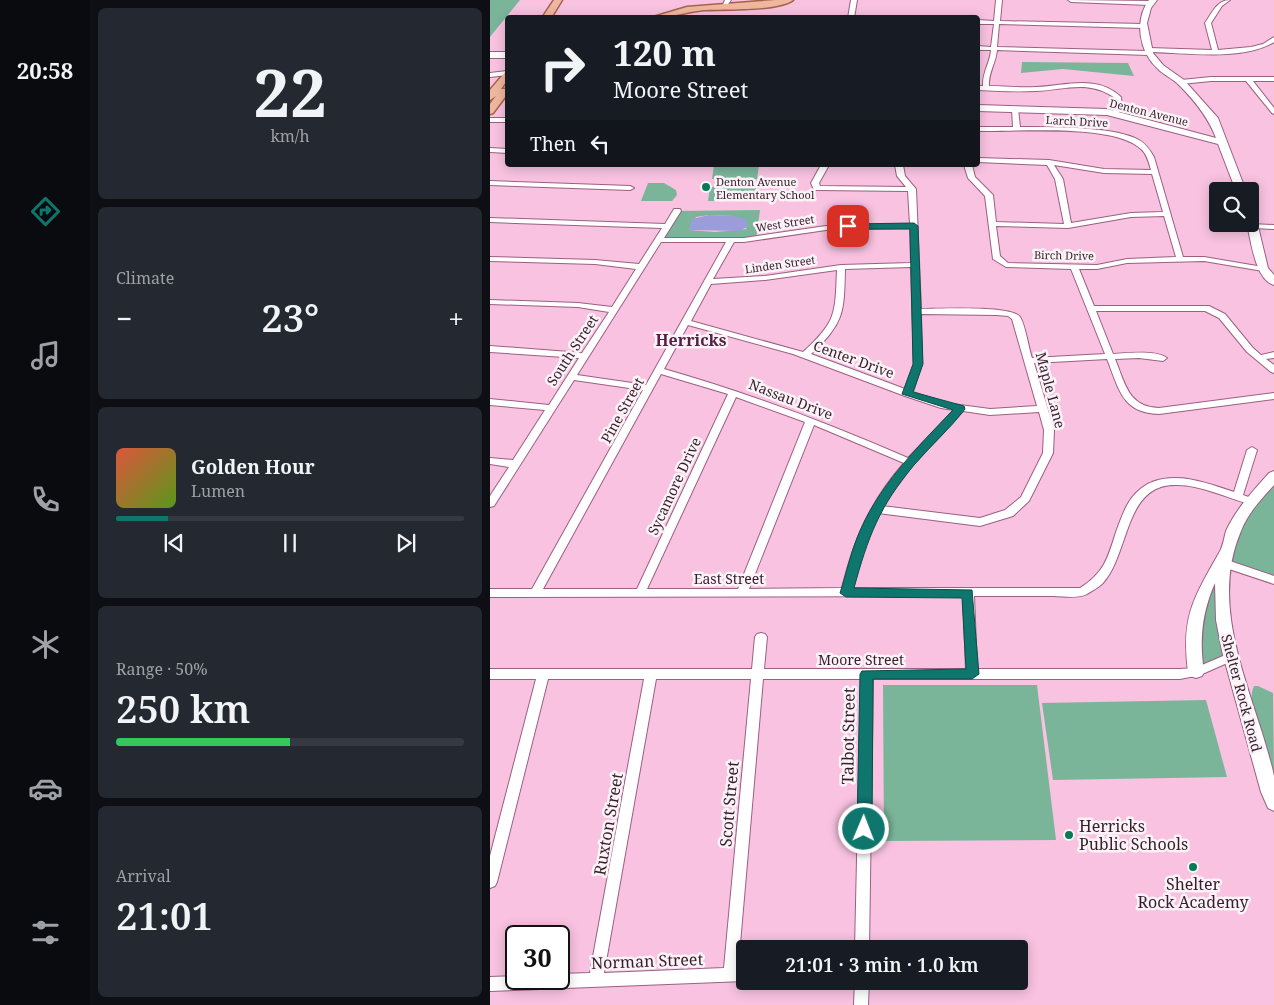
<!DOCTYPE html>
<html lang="en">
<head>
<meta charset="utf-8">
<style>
	:root { --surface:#171b24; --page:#242831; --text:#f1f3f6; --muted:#9ea1a6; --line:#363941; --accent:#0f766e }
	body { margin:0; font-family:"Noto Serif",serif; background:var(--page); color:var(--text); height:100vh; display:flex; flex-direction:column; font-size:19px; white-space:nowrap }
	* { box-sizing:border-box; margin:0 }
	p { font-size:16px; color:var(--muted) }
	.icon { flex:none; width:28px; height:28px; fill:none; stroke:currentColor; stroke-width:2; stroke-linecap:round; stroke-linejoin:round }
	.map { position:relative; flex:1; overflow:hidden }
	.drawer { display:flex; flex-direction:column; gap:8px; padding:8px; background:#0d0f14; width:400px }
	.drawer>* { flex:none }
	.guide { position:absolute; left:15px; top:15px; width:475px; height:152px; border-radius:5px; box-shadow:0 2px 12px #0003; background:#171b24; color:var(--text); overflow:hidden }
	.fabs { position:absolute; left:719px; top:182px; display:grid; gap:10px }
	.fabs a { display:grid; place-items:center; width:50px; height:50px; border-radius:5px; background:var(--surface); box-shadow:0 2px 12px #0003; font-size:25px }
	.speed { position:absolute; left:15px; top:925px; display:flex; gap:10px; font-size:25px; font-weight:700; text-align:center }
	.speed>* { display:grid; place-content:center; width:65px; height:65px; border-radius:50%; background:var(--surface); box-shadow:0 2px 12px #0003; line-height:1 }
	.speed .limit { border:2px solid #111; border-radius:8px; background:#fff; color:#111 }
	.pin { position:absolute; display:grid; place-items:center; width:42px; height:42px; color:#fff; margin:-21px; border-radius:10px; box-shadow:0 2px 8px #0006 }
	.me { position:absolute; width:55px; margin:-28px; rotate:1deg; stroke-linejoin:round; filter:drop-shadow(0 0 4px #0008) }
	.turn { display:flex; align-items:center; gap:18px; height:105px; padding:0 25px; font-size:22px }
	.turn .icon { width:65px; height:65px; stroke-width:2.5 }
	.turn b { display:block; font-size:35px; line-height:42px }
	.then { display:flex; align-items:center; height:48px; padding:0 25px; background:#0003; gap:10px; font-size:19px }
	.big { font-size:38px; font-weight:600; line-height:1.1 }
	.drawer .card { flex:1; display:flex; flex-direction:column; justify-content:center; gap:8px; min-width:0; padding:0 18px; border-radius:8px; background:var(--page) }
	.drawer .dial { align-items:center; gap:0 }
	.dial b { font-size:65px; line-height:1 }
	.song { display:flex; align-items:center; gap:15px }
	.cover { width:60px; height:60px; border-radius:8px; background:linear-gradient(135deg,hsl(10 70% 55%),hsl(90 70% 35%)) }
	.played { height:5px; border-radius:2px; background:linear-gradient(90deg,var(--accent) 15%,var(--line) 15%) }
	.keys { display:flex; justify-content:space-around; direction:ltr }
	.heat { display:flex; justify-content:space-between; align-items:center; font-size:28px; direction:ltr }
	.charge { height:8px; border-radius:4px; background:linear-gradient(90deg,#34c759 50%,var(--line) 0) }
	.trip { position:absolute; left:246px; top:940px; width:292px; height:50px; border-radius:5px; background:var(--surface); box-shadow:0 2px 12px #0003; font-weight:600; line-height:50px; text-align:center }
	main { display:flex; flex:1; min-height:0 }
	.tabs { display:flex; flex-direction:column; width:90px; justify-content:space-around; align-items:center; background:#090b0e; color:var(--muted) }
	.tabs .icon { width:35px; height:35px }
	.tabs .selected { color:var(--accent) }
	.tabs b { font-size:22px; color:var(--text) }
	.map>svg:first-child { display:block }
	.green { fill:#7ab59a; fill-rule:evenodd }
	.water { fill:#9d9cdb }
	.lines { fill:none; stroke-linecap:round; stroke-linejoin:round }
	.street-casing { stroke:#9b5f82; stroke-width:2 }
	.secondary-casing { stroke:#9b5f82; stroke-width:2 }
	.primary-casing { stroke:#a7624c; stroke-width:3 }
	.street { fill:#fff; fill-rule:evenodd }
	.secondary { fill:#fff; fill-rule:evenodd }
	.primary { fill:#efb79e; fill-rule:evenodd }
	.route { fill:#0f766e; stroke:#0a4d48 }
	.poi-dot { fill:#047a57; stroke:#fbf3f7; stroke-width:2 }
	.labels { text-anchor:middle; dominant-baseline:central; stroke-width:5; stroke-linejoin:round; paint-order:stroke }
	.far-street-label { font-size:11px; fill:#361d2b; stroke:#fbf3f7 }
	.far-poi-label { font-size:11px; fill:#361d2b; stroke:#fbf3f7; text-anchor:start }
	.street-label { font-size:14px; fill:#361d2b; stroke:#fbf3f7 }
	.quarter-label { font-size:16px; font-weight:bold; fill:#552042; stroke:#fbf3f7 }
	.near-street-label { font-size:16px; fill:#361d2b; stroke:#fbf3f7 }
	.near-poi-label { font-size:16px; fill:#361d2b; stroke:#fbf3f7; text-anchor:start }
</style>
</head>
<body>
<main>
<nav class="tabs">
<b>20:58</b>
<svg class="icon selected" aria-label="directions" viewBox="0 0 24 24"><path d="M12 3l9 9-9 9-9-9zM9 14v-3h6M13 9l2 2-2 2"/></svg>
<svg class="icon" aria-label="music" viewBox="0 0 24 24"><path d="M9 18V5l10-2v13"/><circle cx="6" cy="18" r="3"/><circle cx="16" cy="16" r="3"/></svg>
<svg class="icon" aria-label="phone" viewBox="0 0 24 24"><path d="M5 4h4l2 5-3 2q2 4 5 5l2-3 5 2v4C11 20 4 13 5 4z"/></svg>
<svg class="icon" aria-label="climate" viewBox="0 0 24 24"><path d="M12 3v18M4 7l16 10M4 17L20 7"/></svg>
<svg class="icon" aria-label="car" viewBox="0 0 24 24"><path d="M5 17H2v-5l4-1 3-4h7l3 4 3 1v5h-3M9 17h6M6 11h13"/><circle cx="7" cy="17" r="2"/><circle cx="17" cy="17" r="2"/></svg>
<svg class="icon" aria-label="filters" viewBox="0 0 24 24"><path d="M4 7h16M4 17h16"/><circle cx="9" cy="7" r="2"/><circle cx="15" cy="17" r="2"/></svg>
</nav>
<section class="drawer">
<div class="card dial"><b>22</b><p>km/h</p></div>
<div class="card"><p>Climate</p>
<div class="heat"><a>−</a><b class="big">23°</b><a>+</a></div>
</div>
<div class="card">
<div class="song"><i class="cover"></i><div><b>Golden Hour</b><p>Lumen</p></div></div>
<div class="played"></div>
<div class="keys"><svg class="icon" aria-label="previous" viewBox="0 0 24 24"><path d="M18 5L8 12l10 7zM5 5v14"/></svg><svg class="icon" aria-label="pause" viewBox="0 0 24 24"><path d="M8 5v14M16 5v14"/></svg><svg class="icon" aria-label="next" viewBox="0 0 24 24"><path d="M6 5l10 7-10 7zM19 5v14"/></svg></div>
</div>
<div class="card"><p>Range · 50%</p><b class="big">250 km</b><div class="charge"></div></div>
<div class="card"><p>Arrival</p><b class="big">21:01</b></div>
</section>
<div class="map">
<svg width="784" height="1005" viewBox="0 0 784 1005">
	<rect width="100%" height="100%" fill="#f8c2e0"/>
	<path class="green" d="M0 0H30L0 37Z
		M532 62 638 63 644 76 573 69 531 73Z
		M224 165H269L267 179H222Z
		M158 183H174L186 190 187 195 182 201H151Z
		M266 186 264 201H218L220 187Z
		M270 210 266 239 169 240 187 211ZM219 215 243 216 257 229 225 232 199 230 206 217Z
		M784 476V580L734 564 740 657 706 672 702 643 740 539Z
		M393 685H547L566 840 394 841Z
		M764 686H768L783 693 784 773C775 750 754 709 764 686Z
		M716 700 737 777 563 780 552 703Z"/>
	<path class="water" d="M219 215 243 216 256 219 258 226 250 231 199 230 202 219Z"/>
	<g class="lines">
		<defs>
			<path id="street" d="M235 0H241L236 7H232Z
				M361 0H367L364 18H358Z
				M506 0H512L510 21 653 24 656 26 653 28 509 24 507 47 657 51V49L659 48 722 50 715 23C722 13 727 0 740 0L732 6 721 23 728 50 761 47 773 44 784 37V42C754 61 696 53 661 52V54L659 55 507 50C506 63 498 73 499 86 515 86 530 88 546 87 575 86 607 74 631 97 632 103 631 113 625 116L622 114 626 103 625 98C598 79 575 90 546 91 527 92 507 91 488 90V86H493C492 73 500 63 501 50H488V46L501 47 504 24H488V20L504 21Z
				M578 0 660 1 663 3 660 5 581 2Z
				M219 16H309L312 18H216Z
				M17 71 18 75 0 77V73Z
				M721 77H784V81H763L784 108V114L782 113 756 81H721L691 84 688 82 691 80Z
				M525 107 528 109 530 127C559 127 624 126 649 140 656 144 660 150 664 157L693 257H714L773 267 777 269 773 271 714 261 637 263 607 269H589L604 306H719L735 314 763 348 771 355 784 352V358L776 359 784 365V373L781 372 757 352 729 318 715 311H606L623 354C638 353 666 350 677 358L673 361 649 358 625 359C635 383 638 407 669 408L784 393V399L669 414C632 413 629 389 617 359L544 363 564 430 563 453 539 501 523 516 490 526 388 513 376 540 363 588H590C614 573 618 558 626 532 631 519 636 502 647 492 673 466 715 482 744 492L757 450 762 447 767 450 753 495 764 499 765 501 764 503 760 504C736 498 712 485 687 485 634 483 640 553 613 583 609 587 602 591 597 594 588 599 573 596 563 596 537 596 510 596 484 596L487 669H690L705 668 740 653 744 654 746 657 744 660 710 675 690 679H383L379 949H365L371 679H273L248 967H255V981L0 991V977L26 976V979H69V974L100 973 154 679H58L7 882 5 886 0 888V856L46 679H0V669H262L265 637 267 634 271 633 275 634 277 637 274 669H476L473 596 0 597V589H42L153 390 84 380 4 506 0 507V496L19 467 0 464V458L23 460 55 410 0 405V399L59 405 89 358 0 352V346L92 353 119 312 88 307 0 304V300L88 303 122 307 146 269 105 264 0 261V257L105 260 149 264 172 228 0 222V218L175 224 184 209H190L191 211 174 238H254L336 226 420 224 418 191 327 190H324L321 183 331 165H339L329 183 330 186 416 187 407 176 405 165H413L415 176 426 189 431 309C447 309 521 305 530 317 535 324 539 349 542 358L615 354 581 269 516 267 503 259 495 196 478 178 474 165H482L485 177 503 195 506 222 574 224 565 179 557 165 488 162V158L559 160 614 169 661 170C659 163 657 154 651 149 623 123 526 132 488 131V127H523L522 109ZM564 165 614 173 662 174 673 212 641 213 581 223 573 179ZM674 216 686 257 637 259 607 265 518 263 510 256 506 226 578 228 641 217ZM420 228 421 263 351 265 275 276 223 279 244 242H254L336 230ZM171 242H236L156 385 87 375ZM421 267 424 364 415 389 321 354C354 323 354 314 355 269ZM347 270C345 314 347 321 313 352L201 321 221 284 275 280ZM431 314 507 315 518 316 522 319 547 406 500 409 455 403 423 392 432 364ZM198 325 303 354 415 396 451 408 464 410 418 458C338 423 258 393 174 369ZM171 374 238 394 147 589H53ZM246 397 315 422 248 589H157ZM473 411 500 415 549 412 554 430 553 453 531 497 515 510 490 518 392 506 423 465ZM324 425 414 463C380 502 364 539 352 588L259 589ZM166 679H261L234 968 114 973Z
				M0 118H18V122H0Z
				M0 148 18 149V153L0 152Z
				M0 181 140 186 144 188 140 190 0 185Z
				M761 224 784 225V229L764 228H761Z
				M734 559 784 576V584L730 566 729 563 730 560Z
				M365 981H379L378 1005H364Z"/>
			<path id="secondary" d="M659 0H667L661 8 657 23 663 53 673 65 694 80 728 118 756 191H746L728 144 617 115 488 111V105L617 109 726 138C718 117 705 101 689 85 683 79 674 75 668 69 649 52 644 20 659 0Z
				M0 52H18V58H0Z
				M760 211 765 214 778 268 784 275V285C765 280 761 240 757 224H760Z
				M784 471V485C771 499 758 513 751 531 716 612 767 698 784 776 784 787 784 800 784 811L778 808 771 792 732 651 726 620 725 583C712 612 709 640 714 672L712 676 706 678 700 676 698 672C691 617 703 599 729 553 733 547 734 538 736 531 746 509 763 491 779 473Z"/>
			<path id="primary" d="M64 0H72L61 18H52Z
				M286 0H303C289 11 234 9 214 10 196 12 178 18 160 18L197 7Z
				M18 69V79L11 89H17L18 93 3 113 0 114V104L6 96 0 100V90Z"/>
		</defs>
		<use href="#street" class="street-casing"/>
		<use href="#secondary" class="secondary-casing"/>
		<use href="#primary" class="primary-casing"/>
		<use href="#street" class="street"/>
		<use href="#secondary" class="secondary"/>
		<use href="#primary" class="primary"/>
	</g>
	<path class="route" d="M424 223 428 226 433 364 423 392 474 406 475 409C460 429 440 446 424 465 389 507 378 537 364 588L482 590 489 674 482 679H383L382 829 380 834 374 836 369 834 367 829 370 674 372 671 476 669 472 598 356 597 350 593C356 575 360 555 367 538 387 487 426 449 463 410L412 394 423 364 420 229H358L353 226 358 224Z"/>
	<g class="poi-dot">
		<circle cx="216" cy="187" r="5"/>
		<circle cx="579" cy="835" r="5"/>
		<circle cx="703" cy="867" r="5"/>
	</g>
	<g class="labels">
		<g class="far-street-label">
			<text transform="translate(659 112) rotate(14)">Denton Avenue</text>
			<text transform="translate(587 121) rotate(3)">Larch Drive</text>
			<text transform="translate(295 223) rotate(-9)">West Street</text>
			<text transform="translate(574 255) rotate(1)">Birch Drive</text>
			<text transform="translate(290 264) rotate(-8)">Linden Street</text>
		</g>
		<g class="far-poi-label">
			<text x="226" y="181">Denton Avenue<tspan x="226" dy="13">Elementary School</tspan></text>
		</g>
		<g class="street-label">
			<text transform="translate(82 350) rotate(-57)">South Street</text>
			<text transform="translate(364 359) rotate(20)">Center Drive</text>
			<text transform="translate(561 390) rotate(75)">Maple Lane</text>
			<text transform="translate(301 399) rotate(21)">Nassau Drive</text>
			<text transform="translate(132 410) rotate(-61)">Pine Street</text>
			<text transform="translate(184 486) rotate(-65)">Sycamore Drive</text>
			<text x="239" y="578">East Street</text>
			<text x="371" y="659">Moore Street</text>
			<text transform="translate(752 693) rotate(75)">Shelter Rock Road</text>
		</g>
		<g class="quarter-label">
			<text x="201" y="340">Herricks</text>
		</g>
		<g class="near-street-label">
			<text transform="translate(358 736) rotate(-89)">Talbot Street</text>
			<text transform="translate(239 804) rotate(-85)">Scott Street</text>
			<text transform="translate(118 824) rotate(-80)">Ruxton Street</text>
			<text transform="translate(157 961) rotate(-2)">Norman Street</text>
		</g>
		<g class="near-poi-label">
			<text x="589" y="826">Herricks<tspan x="589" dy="18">Public Schools</tspan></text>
			<text x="703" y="884" text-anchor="middle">Shelter<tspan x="703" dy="18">Rock Academy</tspan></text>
		</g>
	</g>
</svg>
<div class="fabs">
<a><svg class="icon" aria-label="search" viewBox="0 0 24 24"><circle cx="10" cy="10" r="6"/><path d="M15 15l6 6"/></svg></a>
</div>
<div class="speed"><div class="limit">30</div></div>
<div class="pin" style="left:358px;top:226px;background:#d93025"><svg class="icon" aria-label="arrive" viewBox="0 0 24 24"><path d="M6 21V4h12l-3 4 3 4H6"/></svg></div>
<svg class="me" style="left:374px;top:829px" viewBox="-20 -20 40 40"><circle r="17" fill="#0f766e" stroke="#fff" stroke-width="3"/><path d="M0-11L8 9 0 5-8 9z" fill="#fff"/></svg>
<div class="trip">21:01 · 3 min · 1.0 km</div>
<div class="guide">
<div class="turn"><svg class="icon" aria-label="right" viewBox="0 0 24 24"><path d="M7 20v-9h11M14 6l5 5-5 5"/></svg><div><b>120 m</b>Moore Street</div></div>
<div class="then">Then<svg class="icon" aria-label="left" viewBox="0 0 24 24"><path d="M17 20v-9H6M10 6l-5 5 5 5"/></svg></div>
</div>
</div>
</main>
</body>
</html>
